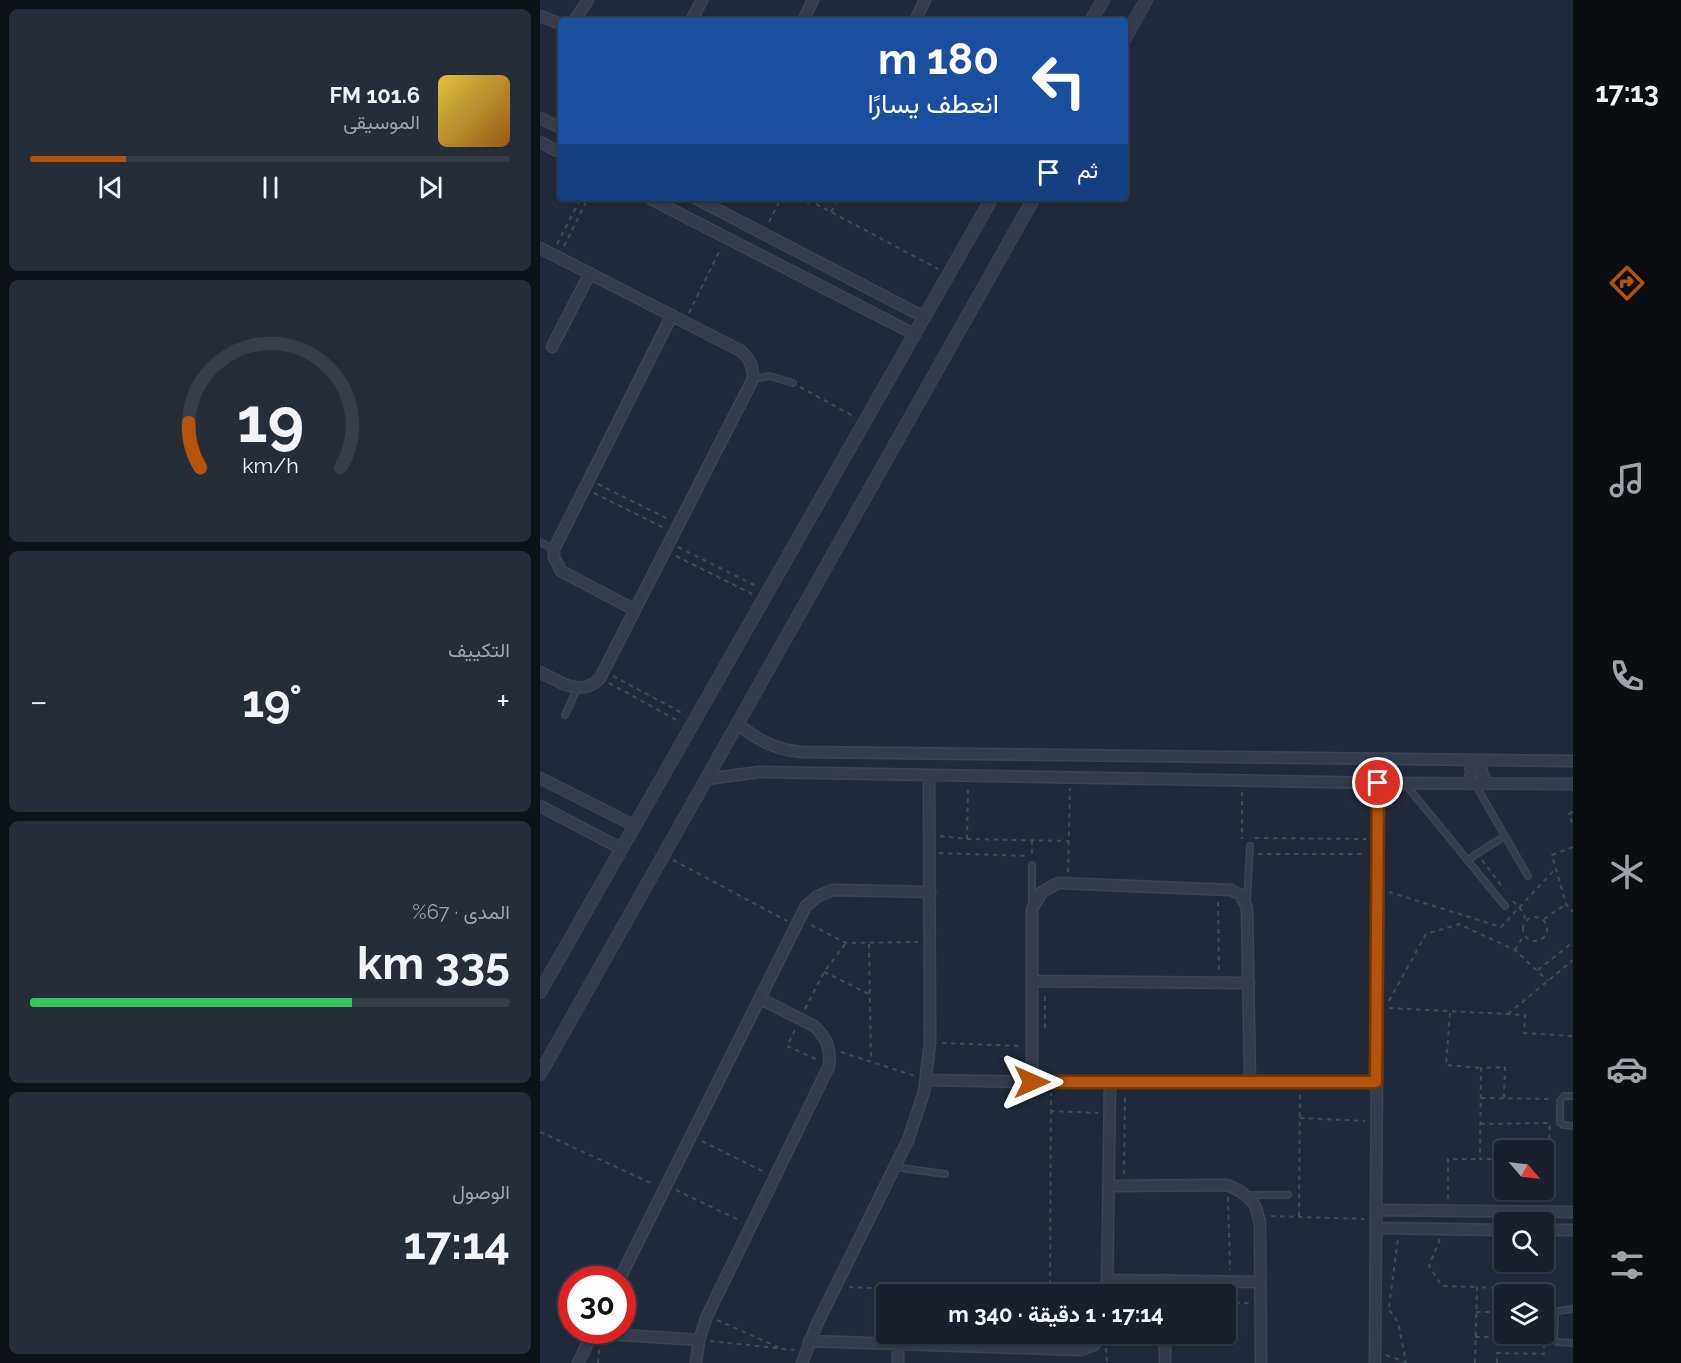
<!DOCTYPE html>
<html lang="ar">
<head>
<meta charset="utf-8">
<style>
	:root { --surface:#18202c; --page:#252d38; --text:#f1f3f6; --muted:#9fa3a9; --line:#363e48; --accent:#b45309 }
	body { margin:0; font-family:Raleway,Vazirmatn,sans-serif; background:var(--page); color:var(--text); direction:rtl; height:100vh; display:flex; flex-direction:column; font-size:22px; white-space:nowrap }
	* { box-sizing:border-box; margin:0 }
	p { font-size:20px; color:var(--muted) }
	.icon { flex:none; width:33px; height:33px; fill:none; stroke:currentColor; stroke-width:2; stroke-linecap:round; stroke-linejoin:round }
	.map { position:relative; flex:1; overflow:hidden; direction:ltr }
	.panel { display:flex; flex-direction:column; gap:9px; padding:9px; background:#0d1218; width:540px }
	.panel>* { flex:none }
	.hud { position:absolute; left:18px; top:18px; width:570px; height:183px; border-radius:6px; box-shadow:0 2px 4px #0004,0 0 0 2px var(--line); direction:rtl; background:#1a4fa0; color:#fff; overflow:hidden }
	.needle { width:39px; rotate:118deg }
	.controls { position:absolute; left:954px; top:1140px; display:grid; gap:12px }
	.controls a { display:grid; place-items:center; width:60px; height:60px; border-radius:6px; background:var(--surface); box-shadow:0 2px 4px #0004,0 0 0 2px var(--line); font-size:30px }
	.speed { position:absolute; left:18px; top:1266px; display:flex; gap:12px; font-size:30px; font-weight:700; text-align:center }
	.speed>* { display:grid; place-content:center; width:78px; height:78px; border-radius:50%; background:var(--surface); box-shadow:0 2px 4px #0004,0 0 0 2px var(--line); line-height:1 }
	.speed .limit { border:9px solid #d22; background:#fff; color:#111 }
	.pin { position:absolute; display:grid; place-items:center; width:51px; height:51px; color:#fff; margin:-26px; border:3px solid #fff; border-radius:50%; box-shadow:0 2px 6px #0007 }
	.me { position:absolute; width:66px; margin:-33px; rotate:90deg; stroke-linejoin:round; filter:drop-shadow(0 0 4px #0008) }
	.turn { display:flex; align-items:center; gap:21px; height:126px; padding:0 30px; font-size:27px }
	.turn .icon { width:78px; height:78px; stroke-width:2.5 }
	.turn b { display:block; font-size:42px; line-height:51px }
	.then { display:flex; align-items:center; height:57px; padding:0 30px; background:#0003; gap:12px; font-size:22px }
	.big { font-size:45px; font-weight:700; line-height:1.1 }
	.panel .widget { flex:1; display:flex; flex-direction:column; justify-content:center; gap:9px; min-width:0; padding:0 21px; border-radius:9px; background:var(--page) }
	.panel .dial { align-items:center; gap:0 }
	.dial svg { height:156px; overflow:visible; fill:none; stroke:var(--line); stroke-width:7; stroke-linecap:round; text-anchor:middle }
	.dial text { fill:var(--text); stroke:none }
	.song { display:flex; align-items:center; gap:18px }
	.cover { width:72px; height:72px; border-radius:9px; background:linear-gradient(135deg,hsl(50 70% 55%),hsl(30 70% 35%)) }
	.played { height:6px; border-radius:3px; background:linear-gradient(90deg,var(--accent) 20%,var(--line) 20%) }
	.keys { display:flex; justify-content:space-around; direction:ltr }
	.heat { display:flex; justify-content:space-between; align-items:center; font-size:33px; direction:ltr }
	.charge { height:9px; border-radius:4px; background:linear-gradient(90deg,#34c759 67%,var(--line) 0) }
	.trip { position:absolute; left:336px; top:1284px; width:360px; height:60px; border-radius:6px; background:var(--surface); box-shadow:0 2px 4px #0004,0 0 0 2px var(--line); font-weight:700; line-height:60px; text-align:center; direction:rtl }
	main { display:flex; flex:1; min-height:0 }
	.tabs { display:flex; flex-direction:column; width:108px; justify-content:space-around; align-items:center; background:#0a0d12; color:var(--muted) }
	.tabs .icon { width:42px; height:42px }
	.tabs .current { color:var(--accent) }
	.tabs b { font-size:27px; color:var(--text) }
	.map>svg:first-child { display:block }
	.lines { fill:none; stroke-linecap:round; stroke-linejoin:round }
	.service-casing { stroke:#3d4554; stroke-width:8 }
	.minor-casing { stroke:#3d4554; stroke-width:13 }
	.tertiary-casing { stroke:#3d4554; stroke-width:14 }
	.path { stroke:#3b5154; stroke-width:2; stroke-dasharray:4.5 4.5; stroke-linecap:butt }
	.service { stroke:#343c4b; stroke-width:5 }
	.minor { stroke:#343c4b; stroke-width:10 }
	.tertiary { stroke:#343c4b; stroke-width:12 }
	.route-casing { stroke:#753606; stroke-width:15 }
	.route { stroke:#b45309; stroke-width:10 }
</style>
</head>
<body>
<main>
<nav class="tabs">
<b>17:13</b>
<svg class="icon current" aria-label="directions" viewBox="0 0 24 24"><path d="M12 3l9 9-9 9-9-9zM9 14v-3h6M13 9l2 2-2 2"/></svg>
<svg class="icon" aria-label="music" viewBox="0 0 24 24"><path d="M9 18V5l10-2v13"/><circle cx="6" cy="18" r="3"/><circle cx="16" cy="16" r="3"/></svg>
<svg class="icon" aria-label="phone" viewBox="0 0 24 24"><path d="M5 4h4l2 5-3 2q2 4 5 5l2-3 5 2v4C11 20 4 13 5 4z"/></svg>
<svg class="icon" aria-label="climate" viewBox="0 0 24 24"><path d="M12 3v18M4 7l16 10M4 17L20 7"/></svg>
<svg class="icon" aria-label="car" viewBox="0 0 24 24"><path d="M5 17H2v-5l4-1 3-4h7l3 4 3 1v5h-3M9 17h6M6 11h13"/><circle cx="7" cy="17" r="2"/><circle cx="17" cy="17" r="2"/></svg>
<svg class="icon" aria-label="filters" viewBox="0 0 24 24"><path d="M4 7h16M4 17h16"/><circle cx="9" cy="7" r="2"/><circle cx="15" cy="17" r="2"/></svg>
</nav>
<div class="map">
<svg width="1033" height="1363" viewBox="0 0 1033 1363">
	<rect width="100%" height="100%" fill="#202a3b"/>
	<g class="lines">
		<defs>
			<path id="service" d="M268 200 270 198
				M213 379 230 376 253 383
				M0 542 14 549
				M25 715 37 689
				M935 784 988 876
				M866 785 965 906
				M927 860 965 836
				M707 902 710 846
				M492 905V865
				M1033 1096H1024L1020 1101V1123L1023 1125 1033 1126
				M354 1167 405 1174
				M708 1195H748
				M1033 1309 1018 1311 1015 1314 1014 1337 1016 1342 1033 1343"/>
			<path id="minor" d="M0 16 21 24
				M34 21 48 0
				M151 21 162 0
				M263 21 273 0
				M375 21 385 0
				M0 118 21 128
				M0 142 21 153
				M109 198 374 334
				M155 198 384 317
				M0 248 201 351C210 359 213 366 213 379L60 678C41 698 20 682 0 672
				M12 347 50 273
				M95 610 21 571 14 557V549L132 315
				M198 724C217 740 237 751 262 752L1033 761
				M943 760 941 770 947 784
				M0 778 95 826
				M166 779 219 772 839 783 1033 784
				M926 784C933 776 933 768 926 760
				M0 806 82 849
				M492 981 709 983
				M387 1080 492 1082H836
				M492 1082V909L502 892 518 883 691 890 701 895 707 908 710 1082
				M568 1186 687 1185 700 1191 712 1201 716 1208 720 1223 721 1363
				M836 1210 1033 1212
				M836 1228 964 1230
				M1004 1230H1033
				M79 1280 266 906 278 896 293 890 390 892
				M567 1280 720 1282
				M567 1294 570 1082
				M626 1294V1280
				M53 1333 159 1340
				M269 1341 541 1350 554 1345 563 1334
				M38 1363 54 1330
				M156 1363 159 1340 167 1316 289 1066C291 1049 287 1038 274 1026L221 999
				M262 1363 276 1326 368 1140 384 1092 390 1043 389 776
				M358 1363V1346
				M625 1363V1334
				M835 1363 839 783"/>
			<path id="tertiary" d="M551 21 563 0
				M585 38 606 0
				M0 992 452 198
				M0 1074 494 198"/>
		</defs>
		<use href="#service" class="service-casing"/>
		<use href="#minor" class="minor-casing"/>
		<use href="#tertiary" class="tertiary-casing"/>
		<path class="path" d="M276 204 398 269
			M291 212 299 198
			M229 222 241 198
			M17 244 41 198
			M24 246 48 198
			M149 313 181 248
			M260 387 313 416
			M58 484 128 519
			M54 493 124 528
			M138 547 216 586
			M136 556 212 594
			M73 676 144 714
			M69 683 140 722
			M702 792V838H703
			M1033 812 1029 814 1033 825
			M400 836 427 839 529 841
			M715 838 826 839
			M427 839 428 787
			M492 840V856
			M1033 847 1012 855 1026 904 1033 912
			M399 853 489 856
			M718 854H826
			M133 860 247 921
			M942 860 964 889
			M528 872 530 788
			M849 892 961 927 1016 868
			M973 901 984 913 985 920
			M678 902 679 971
			M983 929a12 12 0 1 1 24 0a12 12 0 1 1-24 0Z
			M1004 919 1026 904
			M271 925 306 943 378 942
			M329 944 331 1061
			M975 950 984 935
			M998 970 1033 942
			M284 972 329 994
			M849 1001 886 934 919 924 975 950 1008 981
			M849 1008 985 1015 984 1033 1033 1036
			M265 1009 284 972 306 943
			M910 1013 906 1065 941 1068
			M968 1014 1033 960
			M505 1028V992
			M255 1030 247 1046 278 1060
			M402 1043 481 1046
			M301 1052 375 1076
			M941 1098 1013 1099
			M964 1098 965 1067 941 1068 940 1159H962L963 1140H1009L1010 1123
			M510 1111 558 1113
			M760 1118 825 1121
			M940 1124 1009 1123
			M0 1132 113 1184
			M162 1141 224 1172
			M584 1174 585 1093
			M136 1190 201 1221
			M688 1197 690 1270
			M908 1199V1159H940
			M731 1216 824 1219
			M759 1216 760 1093
			M900 1239 889 1266 902 1286 937 1287
			M309 1287 474 1294
			M510 1294 511 1093
			M686 1303H709
			M849 1307 858 1238
			M936 1312H964
			M177 1320 238 1347
			M935 1337H1004
			M170 1341 254 1350
			M566 1348 567 1363
			M846 1355 866 1362 858 1322 847 1307
			M58 1363 59 1349
			M935 1363 937 1287 960 1288 959 1312
			M957 1363V1353L1004 1354V1339"/>
		<use href="#service" class="service"/>
		<use href="#minor" class="minor"/>
		<use href="#tertiary" class="tertiary"/>
	</g>
	<g class="lines">
		<defs>
			<path id="route" d="M492 1082H836L838 783"/>
		</defs>
		<use href="#route" class="route-casing"/>
		<use href="#route" class="route"/>
	</g>
</svg>
<div class="controls">
<a><svg class="needle" viewBox="-14 -14 28 28"><path d="M0-13l5 13h-10z" fill="#e53935"/><path d="M0 13l5-13h-10z" fill="#9fa3a9"/></svg></a>
<a><svg class="icon" aria-label="search" viewBox="0 0 24 24"><circle cx="10" cy="10" r="6"/><path d="M15 15l6 6"/></svg></a>
<a><svg class="icon" aria-label="layers" viewBox="0 0 24 24"><path d="M12 4l9 5-9 5-9-5zM3 14l9 5 9-5"/></svg></a>
</div>
<div class="speed"><div class="limit">30</div></div>
<div class="pin" style="left:838px;top:783px;background:#d93025"><svg class="icon" aria-label="arrive" viewBox="0 0 24 24"><path d="M6 21V4h12l-3 4 3 4H6"/></svg></div>
<svg class="me" style="left:492px;top:1082px" viewBox="-20 -20 40 40"><path d="M0-17L14 15 0 8-14 15z" fill="#b45309" stroke="#fff" stroke-width="4"/></svg>
<div class="trip">17:14 · 1 دقيقة · 340 m</div>
<div class="hud">
<div class="turn"><svg class="icon" aria-label="left" viewBox="0 0 24 24"><path d="M17 20v-9H6M10 6l-5 5 5 5"/></svg><div><b>180 m</b>انعطف يسارًا</div></div>
<div class="then">ثم<svg class="icon" aria-label="arrive" viewBox="0 0 24 24"><path d="M6 21V4h12l-3 4 3 4H6"/></svg></div>
</div>
</div>
<section class="panel">
<div class="widget">
<div class="song"><i class="cover"></i><div><b>101.6 FM</b><p>الموسيقى</p></div></div>
<div class="played"></div>
<div class="keys"><svg class="icon" aria-label="previous" viewBox="0 0 24 24"><path d="M18 5L8 12l10 7zM5 5v14"/></svg><svg class="icon" aria-label="pause" viewBox="0 0 24 24"><path d="M8 5v14M16 5v14"/></svg><svg class="icon" aria-label="next" viewBox="0 0 24 24"><path d="M6 5l10 7-10 7zM19 5v14"/></svg></div>
</div>
<div class="widget dial"><svg viewBox="0 0 100 80">
<path d="M14 69A42 42 0 1 1 86 69"/>
<path d="M14 69A42 42 0 0 1 8 46" stroke="#b45309"/>
<text x="50" y="56" font-size="32" font-weight="700">19</text>
<text x="50" y="72" font-size="11">km/h</text>
</svg></div>
<div class="widget"><p>التكييف</p>
<div class="heat"><a>−</a><b class="big">19°</b><a>+</a></div>
</div>
<div class="widget"><p>المدى · 67%</p><b class="big">335 km</b><div class="charge"></div></div>
<div class="widget"><p>الوصول</p><b class="big">17:14</b></div>
</section>
</main>
</body>
</html>
